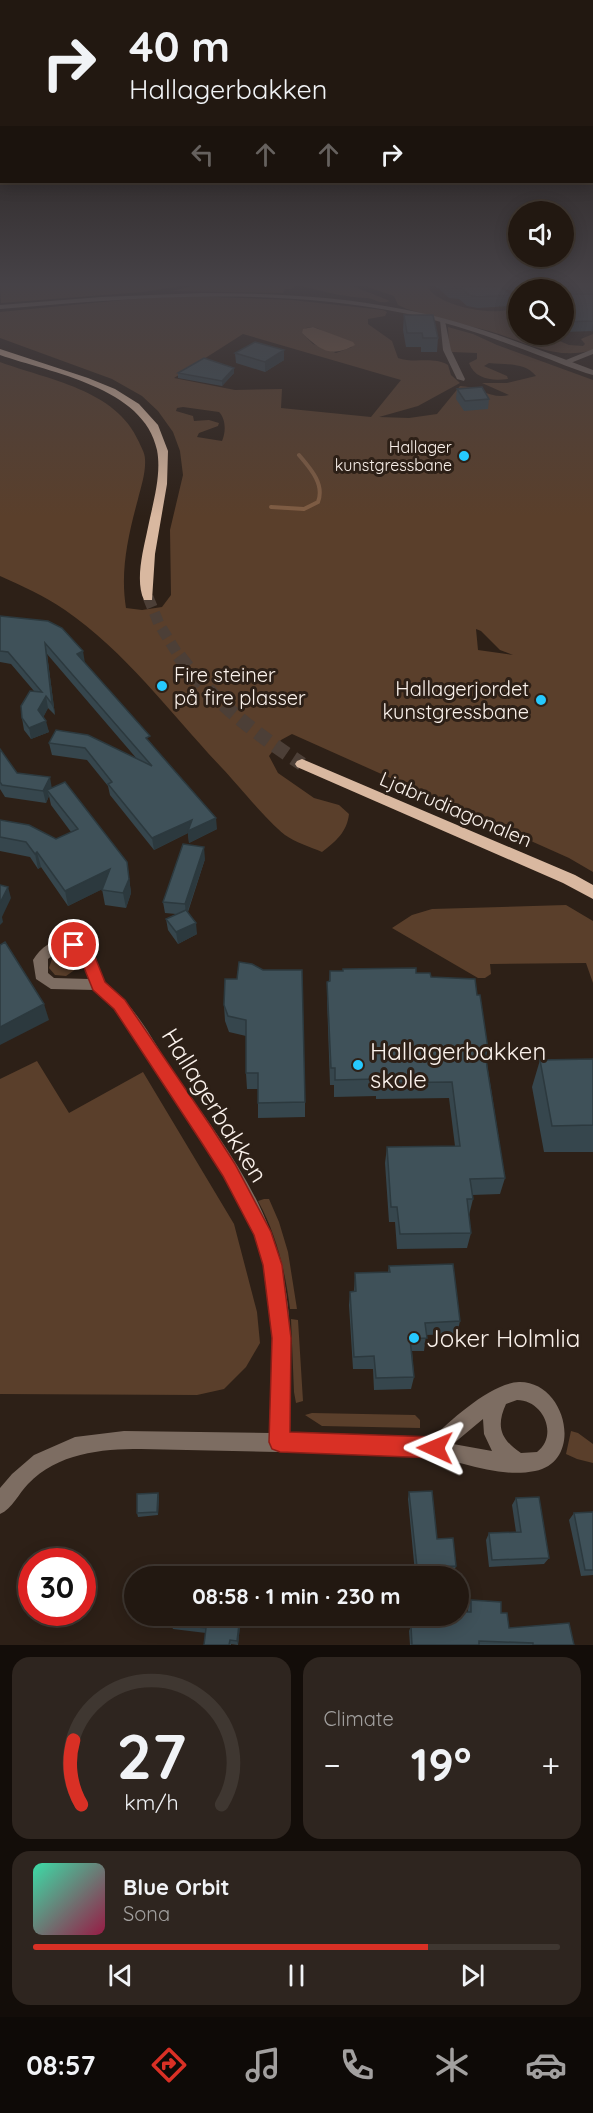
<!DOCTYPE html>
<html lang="en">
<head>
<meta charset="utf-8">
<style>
	:root { --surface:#221811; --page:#2e251f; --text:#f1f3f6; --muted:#a2a09f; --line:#3f3731; --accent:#d93025 }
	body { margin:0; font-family:Quicksand,sans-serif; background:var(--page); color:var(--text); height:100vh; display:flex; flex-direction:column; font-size:22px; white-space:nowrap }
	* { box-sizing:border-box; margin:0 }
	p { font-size:20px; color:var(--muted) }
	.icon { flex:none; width:33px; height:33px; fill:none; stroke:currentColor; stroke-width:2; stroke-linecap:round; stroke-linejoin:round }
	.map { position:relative; height:1645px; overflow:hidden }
	.details { display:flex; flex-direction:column; gap:12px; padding:12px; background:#130d09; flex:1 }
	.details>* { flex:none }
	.hud { position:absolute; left:0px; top:0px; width:594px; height:183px; box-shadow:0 3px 15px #0003,0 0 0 2px var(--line); background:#221811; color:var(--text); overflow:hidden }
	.tools { position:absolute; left:508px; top:201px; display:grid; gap:12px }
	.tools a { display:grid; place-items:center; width:66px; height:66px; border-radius:50%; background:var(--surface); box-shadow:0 3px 15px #0003,0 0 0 2px var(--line); font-size:30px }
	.speed { position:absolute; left:18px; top:1548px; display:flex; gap:12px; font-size:30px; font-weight:700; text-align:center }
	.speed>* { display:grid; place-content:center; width:78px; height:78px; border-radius:50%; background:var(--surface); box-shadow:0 3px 15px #0003,0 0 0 2px var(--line); line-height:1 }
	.speed .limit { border:9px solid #d22; background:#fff; color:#111 }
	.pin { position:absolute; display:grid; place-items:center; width:51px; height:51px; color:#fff; margin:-26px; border:3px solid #fff; border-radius:50%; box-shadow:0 2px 6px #0007 }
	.me { position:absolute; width:66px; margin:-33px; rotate:271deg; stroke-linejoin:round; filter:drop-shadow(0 0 4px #0008) }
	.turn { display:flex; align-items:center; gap:21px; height:126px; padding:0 30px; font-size:27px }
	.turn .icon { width:78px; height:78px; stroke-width:2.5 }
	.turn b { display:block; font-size:42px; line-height:51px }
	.lanes { display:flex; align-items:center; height:57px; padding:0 30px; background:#0003; justify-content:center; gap:30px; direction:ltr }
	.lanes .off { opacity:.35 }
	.big { font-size:45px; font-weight:700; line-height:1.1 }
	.details .card { flex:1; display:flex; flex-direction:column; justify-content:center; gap:9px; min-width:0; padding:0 21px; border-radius:18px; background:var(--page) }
	.details .dial { align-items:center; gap:0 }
	.dial svg { height:156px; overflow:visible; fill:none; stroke:var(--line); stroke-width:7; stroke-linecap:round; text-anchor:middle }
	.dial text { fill:var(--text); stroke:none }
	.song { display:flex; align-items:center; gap:18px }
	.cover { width:72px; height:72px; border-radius:9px; background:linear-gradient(135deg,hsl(160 70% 55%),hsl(340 70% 35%)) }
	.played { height:6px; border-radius:3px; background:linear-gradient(90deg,var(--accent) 75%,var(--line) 75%) }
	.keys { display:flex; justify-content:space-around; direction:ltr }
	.heat { display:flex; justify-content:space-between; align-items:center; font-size:33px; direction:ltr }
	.details .tiles { flex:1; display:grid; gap:12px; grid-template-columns:1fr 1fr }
	.card:last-child { grid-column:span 2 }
	.trip { position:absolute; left:124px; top:1566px; width:345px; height:60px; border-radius:30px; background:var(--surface); box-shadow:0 3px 15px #0003,0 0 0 2px var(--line); font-weight:700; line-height:60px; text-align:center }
	.tab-bar { display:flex; height:96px; justify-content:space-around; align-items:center; background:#0e0a07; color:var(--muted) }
	.tab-bar .icon { width:42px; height:42px }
	.tab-bar .on { color:var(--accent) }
	.tab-bar b { font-size:27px; color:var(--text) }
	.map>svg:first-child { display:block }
	.green { fill:#5a3f2b; fill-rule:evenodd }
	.water { fill:#805d43 }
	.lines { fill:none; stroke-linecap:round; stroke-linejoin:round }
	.stream { stroke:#805d43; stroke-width:4 }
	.primary-tunnel-far1 { stroke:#4c3f37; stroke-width:11; stroke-dasharray:11 6; stroke-linecap:butt }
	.primary-tunnel { stroke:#4c3f37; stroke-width:14; stroke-dasharray:14 8; stroke-linecap:butt }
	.minor { fill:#7d6d62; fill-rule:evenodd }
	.tertiary { fill:#7d6d62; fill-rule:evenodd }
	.primary { fill:#d9b8a0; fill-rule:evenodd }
	.wall { fill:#36464d }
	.shaded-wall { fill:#2c393e }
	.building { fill:#3f5159; stroke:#2c393e; stroke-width:1.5 }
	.route { fill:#d93025; stroke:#8d1f18; stroke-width:1.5 }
	.poi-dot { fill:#26c9fe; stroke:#2d2017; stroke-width:2 }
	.labels { text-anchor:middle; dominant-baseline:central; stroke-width:6; stroke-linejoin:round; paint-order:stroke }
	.far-poi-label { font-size:16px; fill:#faf1eb; stroke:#2d2017; text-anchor:end }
	.poi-label { font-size:20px; fill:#faf1eb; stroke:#2d2017; text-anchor:start }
	.street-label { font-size:20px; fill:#faf1eb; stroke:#2d2017 }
	.near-poi-label { font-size:24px; fill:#faf1eb; stroke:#2d2017; text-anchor:start }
	.near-street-label { font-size:24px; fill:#faf1eb; stroke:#2d2017 }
</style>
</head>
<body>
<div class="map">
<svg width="593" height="1645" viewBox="0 0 593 1645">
	<rect width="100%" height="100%" fill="#2d2017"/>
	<path class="green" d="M0 286H181L143 292 1 303Z
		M193 286H294L292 289H285L283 293 172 291Z
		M302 286H353L390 301C380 305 376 299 367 298 343 297 326 292 302 286Z
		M365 286H427C436 305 487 315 507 310 511 309 515 306 519 304V317L511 318V321L519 326V334L548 336 569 345 583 346 585 344 581 339 593 334V350C554 361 525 341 489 331 462 324 434 317 407 309L398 305 394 296Z
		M190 296 292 300 383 310 387 312 385 316 368 319V324L392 341 398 358C414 364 433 356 448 365L451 375 460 383 418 406 379 417 409 418 437 414 460 386C477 386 492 400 509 395L482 383H507L536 376C525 362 506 365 489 363L484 366 507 376 508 379C491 381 475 379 469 363L477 359V353L452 352 449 348 448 327 473 334 497 345 593 380V872L569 858 292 734 281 740 269 756 278 773 314 798 339 805 349 814C347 832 336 841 322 852 310 847 295 842 285 835 265 819 240 787 222 768 172 715 126 652 65 610 45 596 22 586 0 576V362C48 380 116 389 139 442 141 447 145 453 145 459 146 472 141 487 138 499 128 536 120 571 126 608L142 610 162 607 171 595 170 530 183 475 180 451 173 432 158 411 142 396 112 379 0 338V312L133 299ZM312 327 317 328 352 347 336 353 313 344 302 333 306 328ZM243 334 401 380 371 417 281 408 282 389 235 390 174 378ZM183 407 219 412C226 419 226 432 222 441L197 437 199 433 218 426 219 423 209 420 194 421 193 416 176 411 177 408ZM476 629 481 631 500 650 513 655 478 650Z
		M566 905 593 921V983L586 963 490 964 491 974 485 978H478L392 928 412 915 432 909Z
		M61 953H72L79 960 76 969 66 976 55 975 49 968 52 959Z
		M37 1061 69 1113 143 1072 234 1224 257 1312 260 1343 246 1367 224 1389 197 1395 0 1394V1079Z
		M264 1199H269L279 1222 288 1252 297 1309H290C285 1270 277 1236 258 1201Z
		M291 1319 298 1320 303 1401 296 1403 294 1392Z
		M312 1413 415 1415 420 1420V1428L322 1426 305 1415Z
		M571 1431 578 1433 593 1444V1463L577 1459 566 1454Z"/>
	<path class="water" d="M313 327 353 342 355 345C331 358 321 351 302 333L303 329Z"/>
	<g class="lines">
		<path class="stream" d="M271 507 304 509 318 502C325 484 310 468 299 455"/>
		<path class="primary-tunnel-far1" d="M148 597 159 624 180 658"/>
		<path class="primary-tunnel" d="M179 656C213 701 256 734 302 764"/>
		<path class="minor" d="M519 300V304L516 303V301Z
			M440 320 445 321 451 350 465 379 464 381 457 379 443 350Z
			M593 349V354L568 364 561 362Z
			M72 939C108 949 90 968 107 986 113 991 119 995 125 1001 145 1023 159 1051 176 1076 217 1134 265 1196 281 1266 294 1321 291 1378 289 1434L432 1438C451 1420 491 1383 519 1382 566 1381 585 1461 535 1471 495 1479 457 1458 418 1455L141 1449C100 1449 58 1453 28 1484 19 1493 12 1509 0 1514V1488L12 1474 34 1455 75 1437 124 1431 271 1433C274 1378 277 1320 265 1266 249 1196 199 1135 160 1076 144 1053 131 1029 114 1008L95 990 51 989 36 979 33 960C41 946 55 938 72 939ZM65 949C84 950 85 964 89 979L54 978 48 973V959L58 951ZM517 1400C543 1400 559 1435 537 1452L521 1453C500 1439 496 1426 506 1404ZM483 1419 484 1434 492 1451 453 1444Z"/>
		<path class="tertiary" d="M202 293C269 293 336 296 402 309 468 321 531 347 593 370V375C574 370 556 361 538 355 494 338 449 322 403 313 270 286 134 298 0 309V305L101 297Z"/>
		<path class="primary" d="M0 349 88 378 115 389 139 404 158 425 168 451 167 484 155 554 152 600H144C135 581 143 551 147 532 152 506 162 476 157 450 144 387 51 373 0 355Z
			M302 759 575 875 593 885V899L563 883 297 767 295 764 297 761Z"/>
	</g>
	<path class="wall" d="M436 286H593V331L564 332V290H519V291L503 289 510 295 508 306 478 308 467 306 459 299 449 298Z
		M404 315 438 338 437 352H421V347H406L403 330Z
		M235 353 284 360 265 372 236 363Z
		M178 373H234L222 386 178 378Z
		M457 389 489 399 488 409 464 411 456 399Z
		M0 616 85 663 151 743 217 829 189 843 188 833 154 850 110 795 108 786 87 760 52 755 49 743 56 730 137 759 47 654 55 715 48 708 43 717 49 732 31 739 24 730 22 718 34 691 11 664 0 662Z
		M0 749 17 773 52 788 127 862 131 893 126 908 105 905 102 889 68 906 41 867 38 869 30 857 0 851V820L56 839 71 832 51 805 49 796 46 803 5 797 0 789Z
		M205 859 188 912 197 934 178 944 168 930 166 919 176 914 165 913 163 902Z
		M330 971 416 973 431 977 477 995 488 1049 486 1057 505 1178 500 1194 472 1195 473 1199 469 1215 471 1233 467 1248 397 1249 395 1222H389L385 1163 387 1147 455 1146 449 1098 376 1099V1096L334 1097V1085H330L327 999V982H329Z
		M225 979 305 1102V1117L258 1118V1089H247L246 1073V1036L229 1032 225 1021 224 1005Z
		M593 1059V1152H544L532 1087 540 1060Z
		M389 1266 460 1321 457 1334 426 1335 424 1351H412L414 1377 411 1389 374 1390 373 1369H353L349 1305 350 1292H354L355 1273 388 1272Z
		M409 1492 437 1539 456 1566 454 1572 415 1573 408 1499Z
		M158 1493 159 1497 158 1515 138 1517 137 1513Z
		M516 1498 549 1558 544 1564 489 1567 486 1540 489 1533 516 1532 512 1505Z
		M593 1512V1575L581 1576 569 1520 574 1513Z
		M471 1600 501 1613 509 1628 574 1645H410L409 1631 411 1626 448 1624V1616H459L468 1612V1605Z
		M173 1616H241L238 1645 231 1644V1645H204L206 1633 173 1629 171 1624Z"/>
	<path class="shaded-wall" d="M593 321V331L591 332 593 322Z
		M284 350V360L265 372V362Z
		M234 368V373L222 386V381Z
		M45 643 47 654 55 715 52 704Z
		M83 651 85 663 77 654Z
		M46 696 48 708 41 722 38 710Z
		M46 721 49 732 31 739 29 728Z
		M50 777 52 789 47 790 49 796 46 803 43 791Z
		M216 818 217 829 189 843 188 833 154 850 152 838 192 820Z
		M204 847 205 859 186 916 185 904Z
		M37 852 41 867 38 869 35 854Z
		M127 862 131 893 126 908 123 893Z
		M110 869 113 884 68 906 65 891Z
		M8 887 11 898 2 917 3 922 0 925V903Z
		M196 923 197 934 178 944 176 932Z
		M44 1004 49 1020 0 1045V1027Z
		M158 1493 159 1497 158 1515 157 1512Z
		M240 1616H241L238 1645 237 1641Z"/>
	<path class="building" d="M448 286H500L510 295 479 297 469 295 461 288H450Z
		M547 286H570H564L566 294H593V321L564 322V290H548Z
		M404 315H433L438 338H423L422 333H407Z
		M255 342 284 350 265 362 235 353Z
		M204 358 234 368 222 381 178 373Z
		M482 387 489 399 465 401 457 389Z
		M0 616 48 621 62 628 83 651 77 654 150 736 146 738 216 818 188 831 192 820 152 838 108 784 112 782 85 748 49 743 56 730 88 735 152 766 45 643 52 704 46 696 38 710 46 721 29 728 22 718 21 706 30 691 42 692 8 652 0 651Z
		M0 749 17 773 50 777 43 791 2 785 0 782Z
		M65 782 127 862 129 879 123 893 102 890 110 869 65 891 37 852 35 854 26 842 0 837V820L29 825 56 839 78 829 47 790Z
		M183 844 204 847 185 904 163 902Z
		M0 885 8 887 0 903Z
		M186 910 196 923 176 932 166 919Z
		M5 942 44 1004 0 1027V945Z
		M239 962 252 964 263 970H302L305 1102 258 1103V1073H246V1020L228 1016 224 1005 225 979H237Z
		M416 968V973H430L431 977 475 979 477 995H480L488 1049H485L487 1067 505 1178 470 1179 473 1199H467L471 1233 400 1234 397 1207H391L387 1147 460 1146 452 1082 377 1083V1079L335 1080V1068H331L327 982 330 981V971H343V969Z
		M593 1059V1125L552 1126 540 1060Z
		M453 1264 460 1321 425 1323 427 1338 410 1339 414 1377 376 1378 374 1356 354 1357 350 1292 356 1291 355 1273 390 1272 389 1266Z
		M432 1491 437 1539 453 1538 456 1566 417 1567 409 1492Z
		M158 1493 157 1512 137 1513V1494Z
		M539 1497 549 1558 492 1560 489 1533 521 1532 516 1498Z
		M593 1512V1570H585L574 1513Z
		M471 1600 501 1602V1613H507L509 1628 569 1623 574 1645H533V1643L479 1641V1645H412L411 1626 451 1623V1616H459V1612H471Z
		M173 1616H240L237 1641 230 1640 229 1645H204L206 1628 171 1624Z"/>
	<linearGradient id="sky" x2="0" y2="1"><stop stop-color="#19120d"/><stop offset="0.55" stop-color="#464247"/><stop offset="1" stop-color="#464247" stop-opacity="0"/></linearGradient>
	<rect width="593" height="517" fill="url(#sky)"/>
	<path class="route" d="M74 939 91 947 105 982 125 1000 212 1128 235 1164 271 1232 282 1265 291 1338 290 1432 435 1437 442 1440 445 1448 442 1455 435 1458 280 1452 272 1449 269 1442 272 1338 263 1265 254 1235 223 1176 200 1140 114 1009 93 990 79 955 68 949 66 945 68 940Z"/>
	<g class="poi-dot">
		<circle cx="464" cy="456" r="6"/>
		<circle cx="162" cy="686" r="6"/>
		<circle cx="541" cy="700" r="6"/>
		<circle cx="358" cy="1065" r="6"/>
		<circle cx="414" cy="1338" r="6"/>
	</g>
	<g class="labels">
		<g class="far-poi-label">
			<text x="452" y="447">Hallager<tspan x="452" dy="18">kunstgressbane</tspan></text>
		</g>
		<g class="poi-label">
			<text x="174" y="674">Fire steiner<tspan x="174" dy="23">på fire plasser</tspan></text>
			<text x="529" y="688" text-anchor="end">Hallagerjordet<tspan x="529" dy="23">kunstgressbane</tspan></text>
		</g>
		<g class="street-label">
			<text transform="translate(456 809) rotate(23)">Ljabrudiagonalen</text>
		</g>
		<g class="near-poi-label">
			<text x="370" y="1051">Hallagerbakken<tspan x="370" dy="28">skole</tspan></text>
			<text x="426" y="1338">Joker Holmlia</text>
		</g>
		<g class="near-street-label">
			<text transform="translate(215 1105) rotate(58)">Hallagerbakken</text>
		</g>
	</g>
</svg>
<div class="tools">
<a><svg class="icon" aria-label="sound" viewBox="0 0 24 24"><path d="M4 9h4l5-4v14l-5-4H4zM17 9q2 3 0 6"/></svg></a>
<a><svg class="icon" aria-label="search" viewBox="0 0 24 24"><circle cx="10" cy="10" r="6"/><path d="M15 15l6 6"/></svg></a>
</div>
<div class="speed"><div class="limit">30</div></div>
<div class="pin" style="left:74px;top:945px;background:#d93025"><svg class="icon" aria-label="arrive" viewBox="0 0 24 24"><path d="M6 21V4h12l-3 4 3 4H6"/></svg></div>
<svg class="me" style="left:435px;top:1448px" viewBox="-20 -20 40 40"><path d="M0-17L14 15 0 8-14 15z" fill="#d93025" stroke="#fff" stroke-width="4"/></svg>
<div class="trip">08:58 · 1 min · 230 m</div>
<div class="hud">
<div class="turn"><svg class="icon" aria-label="right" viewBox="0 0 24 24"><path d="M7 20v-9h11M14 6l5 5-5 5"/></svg><div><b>40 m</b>Hallagerbakken</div></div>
<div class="lanes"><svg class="icon off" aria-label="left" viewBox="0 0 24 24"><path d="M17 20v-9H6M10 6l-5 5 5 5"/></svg><svg class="icon off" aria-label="ahead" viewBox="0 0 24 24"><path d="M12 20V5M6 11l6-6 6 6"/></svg><svg class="icon off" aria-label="ahead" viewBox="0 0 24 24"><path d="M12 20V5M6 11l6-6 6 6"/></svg><svg class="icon" aria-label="right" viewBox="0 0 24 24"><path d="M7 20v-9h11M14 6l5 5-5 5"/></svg></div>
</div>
</div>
<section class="details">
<div class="tiles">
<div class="card dial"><svg viewBox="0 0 100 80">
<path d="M14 69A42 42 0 1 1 86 69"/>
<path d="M14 69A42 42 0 0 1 10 36" stroke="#d93025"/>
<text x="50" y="56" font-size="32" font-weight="700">27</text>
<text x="50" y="72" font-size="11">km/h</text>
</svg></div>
<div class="card"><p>Climate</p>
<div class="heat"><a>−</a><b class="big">19°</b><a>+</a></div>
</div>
<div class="card">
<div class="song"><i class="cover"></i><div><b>Blue Orbit</b><p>Sona</p></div></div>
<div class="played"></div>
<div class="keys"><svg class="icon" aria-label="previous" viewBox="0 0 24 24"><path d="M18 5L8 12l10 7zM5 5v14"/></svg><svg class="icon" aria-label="pause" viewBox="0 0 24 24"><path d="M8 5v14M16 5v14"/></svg><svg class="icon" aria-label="next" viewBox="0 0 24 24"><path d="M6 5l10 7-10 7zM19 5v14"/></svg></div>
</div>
</div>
</section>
<nav class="tab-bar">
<b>08:57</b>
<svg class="icon on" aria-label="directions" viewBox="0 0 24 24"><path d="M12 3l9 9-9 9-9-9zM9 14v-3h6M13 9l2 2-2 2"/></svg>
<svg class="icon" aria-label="music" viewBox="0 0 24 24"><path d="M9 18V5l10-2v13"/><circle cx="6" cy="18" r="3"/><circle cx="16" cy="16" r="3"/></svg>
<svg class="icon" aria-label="phone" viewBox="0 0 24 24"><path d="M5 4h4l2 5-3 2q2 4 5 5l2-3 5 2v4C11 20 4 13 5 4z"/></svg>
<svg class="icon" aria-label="climate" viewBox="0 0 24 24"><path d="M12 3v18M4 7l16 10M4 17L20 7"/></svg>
<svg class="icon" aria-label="car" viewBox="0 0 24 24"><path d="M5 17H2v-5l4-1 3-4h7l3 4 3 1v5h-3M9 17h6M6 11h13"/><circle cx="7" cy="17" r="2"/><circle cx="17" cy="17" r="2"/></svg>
</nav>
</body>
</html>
